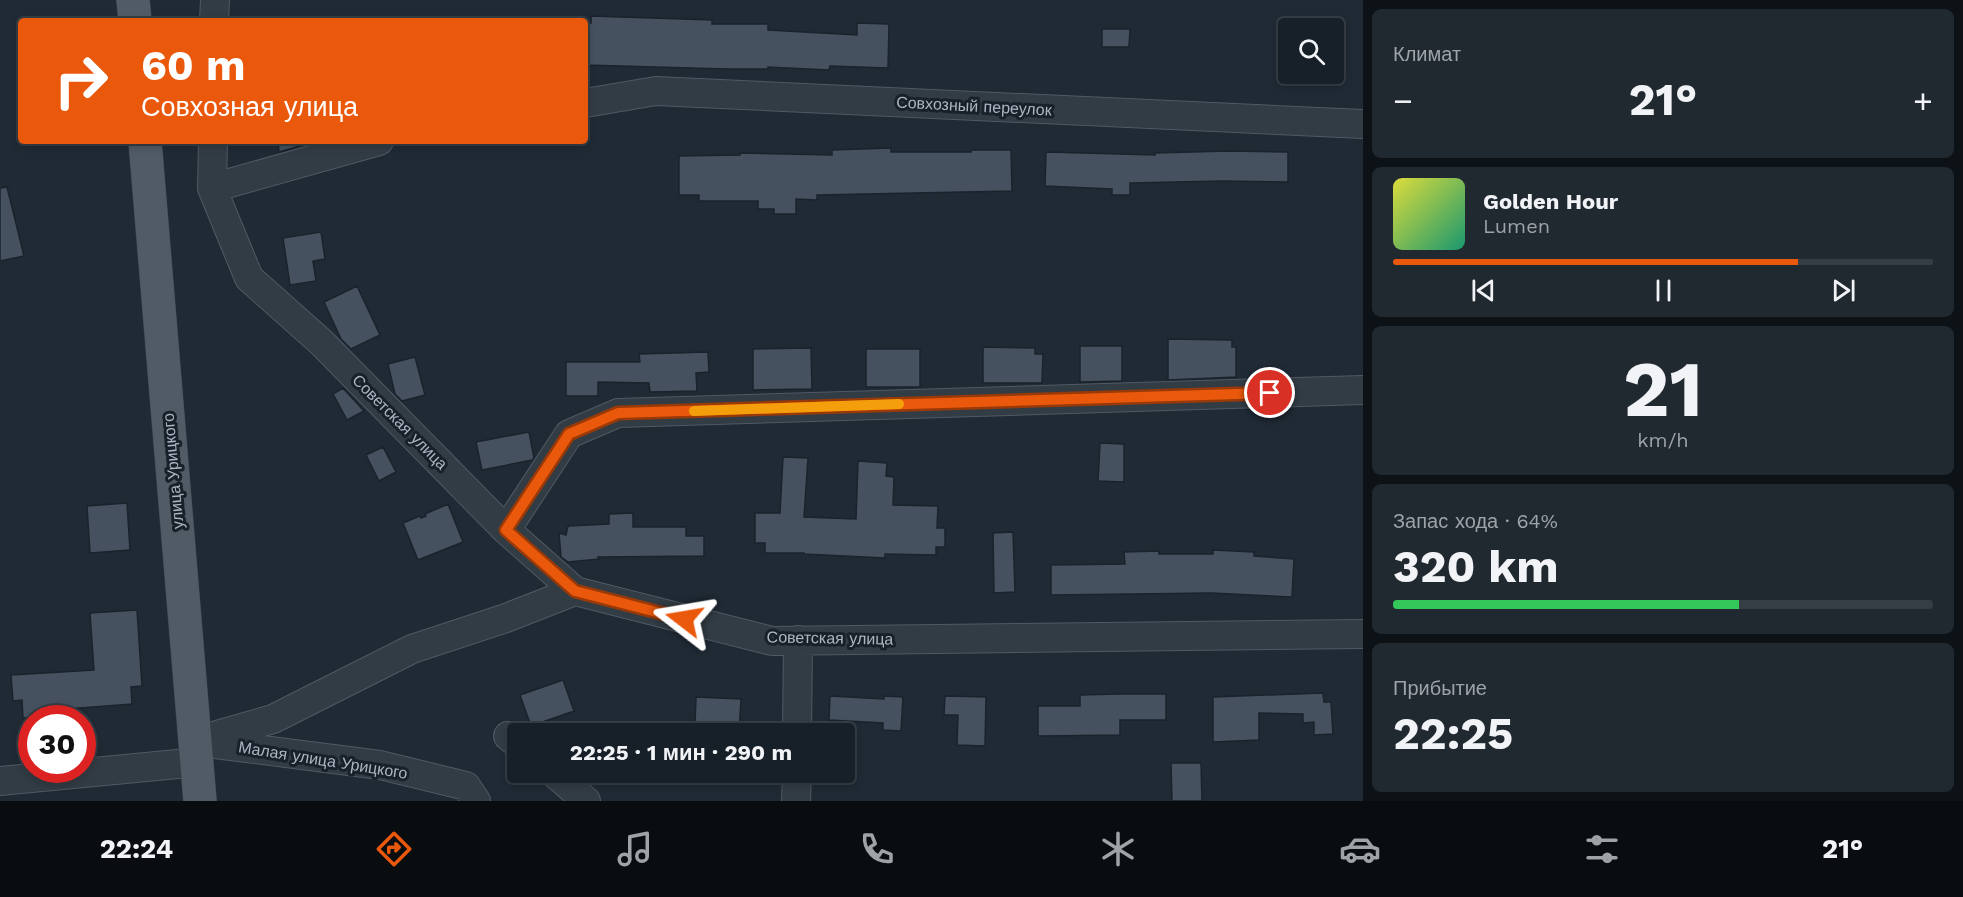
<!DOCTYPE html>
<html lang="ru">
<head>
<meta charset="utf-8">
<style>
	:root { --surface:#172028; --page:#202830; --text:#f1f3f6; --muted:#9ea3a8; --line:#363e45; --accent:#ea580c }
	body { margin:0; font-family:"Work Sans",sans-serif; background:var(--page); color:var(--text); height:100vh; display:flex; flex-direction:column; font-size:22px; white-space:nowrap }
	* { box-sizing:border-box; margin:0 }
	p { font-size:20px; color:var(--muted) }
	.icon { flex:none; width:33px; height:33px; fill:none; stroke:currentColor; stroke-width:2; stroke-linecap:round; stroke-linejoin:round }
	.map { position:relative; flex:1; overflow:hidden }
	.panel { display:flex; flex-direction:column; gap:9px; padding:9px; background:#0d1216; width:600px }
	.panel>* { flex:none }
	.banner { position:absolute; left:18px; top:18px; width:570px; height:126px; border-radius:6px; box-shadow:0 3px 9px #0003,0 0 0 2px var(--line); background:#ea580c; color:#fff; overflow:hidden }
	.controls { position:absolute; left:1278px; top:18px; display:grid; gap:12px }
	.controls a { display:grid; place-items:center; width:66px; height:66px; border-radius:6px; background:var(--surface); box-shadow:0 3px 9px #0003,0 0 0 2px var(--line); font-size:30px }
	.speed { position:absolute; left:18px; top:705px; display:flex; gap:12px; font-size:30px; font-weight:700; text-align:center }
	.speed>* { display:grid; place-content:center; width:78px; height:78px; border-radius:50%; background:var(--surface); box-shadow:0 3px 9px #0003,0 0 0 2px var(--line); line-height:1 }
	.speed .limit { border:9px solid #d22; background:#fff; color:#111 }
	.pin { position:absolute; display:grid; place-items:center; width:51px; height:51px; color:#fff; margin:-26px; border:3px solid #fff; border-radius:50%; box-shadow:0 2px 6px #0007 }
	.me { position:absolute; width:66px; margin:-33px; rotate:284deg; stroke-linejoin:round; filter:drop-shadow(0 0 4px #0008) }
	.turn { display:flex; align-items:center; gap:21px; height:126px; padding:0 24px; font-size:27px }
	.turn .icon { width:78px; height:78px; stroke-width:2.5 }
	.turn b { display:block; font-size:42px; line-height:51px }
	.big { font-size:45px; font-weight:700; line-height:1.1 }
	.panel .widget { flex:1; display:flex; flex-direction:column; justify-content:center; gap:9px; min-width:0; padding:0 21px; border-radius:9px; background:var(--page) }
	.panel .dial { align-items:center; gap:0 }
	.dial b { font-size:78px; line-height:1 }
	.song { display:flex; align-items:center; gap:18px }
	.cover { width:72px; height:72px; border-radius:9px; background:linear-gradient(135deg,hsl(60 70% 55%),hsl(160 70% 35%)) }
	.played { height:6px; border-radius:3px; background:linear-gradient(90deg,var(--accent) 75%,var(--line) 75%) }
	.keys { display:flex; justify-content:space-around; direction:ltr }
	.heat { display:flex; justify-content:space-between; align-items:center; font-size:33px; direction:ltr }
	.charge { height:9px; border-radius:4px; background:linear-gradient(90deg,#34c759 64%,var(--line) 0) }
	.trip { position:absolute; left:507px; top:723px; width:348px; height:60px; border-radius:6px; background:var(--surface); box-shadow:0 3px 9px #0003,0 0 0 2px var(--line); font-weight:700; line-height:60px; text-align:center }
	.menu { display:flex; height:96px; justify-content:space-around; align-items:center; background:#090d10; color:var(--muted) }
	.menu .icon { width:42px; height:42px }
	.menu .active { color:var(--accent) }
	.menu b { font-size:27px; color:var(--text) }
	main { display:flex; flex:1; min-height:0 }
	.map>svg:first-child { display:block }
	.building { fill:#45515f; stroke:#1a232c; stroke-width:1.5 }
	.lines { fill:none; stroke-linecap:round; stroke-linejoin:round }
	.minor-casing { stroke:#505964; stroke-width:30 }
	.major-casing { stroke:#3c454f; stroke-width:34 }
	.minor { stroke:#323c45; stroke-width:28 }
	.major { stroke:#505b66; stroke-width:33 }
	.route-casing { stroke:#983908; stroke-width:15 }
	.route { stroke:#ea580c; stroke-width:10 }
	.slow { stroke:#f59e0b; stroke-width:10 }
	.labels { text-anchor:middle; dominant-baseline:central; stroke-width:6; stroke-linejoin:round; paint-order:stroke }
	.street-label { font-size:16px; fill:#acb6c3; stroke:#18212a }
</style>
</head>
<body>
<main>
<div class="map">
<svg width="1363" height="801" viewBox="0 0 1363 801">
	<rect width="100%" height="100%" fill="#1f2a35"/>
	<path class="building" d="M591 16 712 20V24H768V30L857 35V23L889 24 888 68 830 66 829 70 768 67V69H727L585 65V23H591Z
		M1102 29H1130L1129 47H1102Z
		M278 141H314V142L279 152Z
		M891 148V152H971V150H1011L1012 191 817 195V200L796 199V214H774V209H758V201H699V195H679V156L740 155V153L832 155V150Z
		M1228 151 1288 152V182L1223 181 1130 183V195H1112V189L1045 186 1046 152 1155 155V153Z
		M7 187 24 256 0 261V188Z
		M321 232 325 259 313 261 316 281 290 285 283 238Z
		M357 286 380 335 351 349 341 339 324 302Z
		M1168 339 1232 340V347H1236V377L1168 380Z
		M1080 346H1122V381L1080 382Z
		M983 347 1035 348V354H1043L1042 383H983Z
		M811 348 812 389 753 390V349Z
		M866 349H920V387H866Z
		M708 352 709 372 696 373 697 391 650 392 649 383 598 382V396H566V362H640L639 354Z
		M415 357 425 395 402 401 395 394 388 364Z
		M343 388 364 411 347 420 333 394Z
		M529 432 534 458 532 460 482 470 476 442Z
		M1100 443 1124 444V482L1098 481Z
		M383 447 396 472 379 481 366 455Z
		M783 457 808 458 804 517 856 519 858 461 887 463 886 476 894 477 893 505 938 506 937 528H945V547H936V555L885 554V558L804 554V553H765V543H755V513H780Z
		M127 503 130 550 90 553 87 506Z
		M448 504 463 542 418 560 403 523 420 516 421 518 426 516 425 514Z
		M633 513V527H686V536H704V556L598 557 599 559 568 562 561 557 559 533 566 535 568 526 609 524V514Z
		M1013 532 1015 592 994 593 993 533Z
		M1213 550 1254 552V556L1294 559 1292 597 1211 593 1051 595V565L1125 564 1124 552 1159 551V554H1213Z
		M137 610 142 686 131 687 132 704 68 709 69 718H23L22 700 13 701 11 675 94 670 90 613Z
		M563 680 574 711 531 726 520 695Z
		M1323 693 1324 702H1331L1333 734 1314 735V722L1303 723V714L1259 713V740L1213 742V697Z
		M1119 694H1166V720H1120V735L1038 736V706H1080V695Z
		M830 696 884 699V696L903 697 901 731 883 730V723L829 720Z
		M945 696 986 697 985 746 957 745 958 715H944Z
		M696 697 741 699 739 734H713L714 725 695 724Z
		M1171 763H1201L1202 801H1172Z"/>
	<g class="lines">
		<defs>
			<path id="minor" d="M214 21 215 0
				M585 103 656 91 1363 124
				M213 141 212 188 249 278 321 342 506 530 575 591 772 641 1363 634
				M212 188 379 141
				M506 530 569 434 618 413 1363 390
				M797 734 798 640
				M508 736 518 744
				M196 741 273 719 412 649 506 618 575 591
				M207 743 380 765 466 786 476 801
				M553 772 586 801
				M0 781 198 762
				M796 801 797 772"/>
			<path id="major" d="M133 0 135 21
				M145 141 200 801"/>
		</defs>
		<use href="#minor" class="minor-casing"/>
		<use href="#major" class="major-casing"/>
		<use href="#minor" class="minor"/>
		<use href="#major" class="major"/>
	</g>
	<g class="lines">
		<defs>
			<path id="route" d="M684 619 575 591 506 530 569 434 618 413 1270 393"/>
		</defs>
		<use href="#route" class="route-casing"/>
		<use href="#route" class="route"/>
		<path class="slow" d="M694 411 899 404"/>
	</g>
	<g class="labels">
		<g class="street-label">
			<text transform="translate(974 106) rotate(3)">Совхозный переулок</text>
			<text transform="translate(400 422) rotate(45)">Советская улица</text>
			<text transform="translate(173 471) rotate(-95)">улица Урицкого</text>
			<text transform="translate(830 638) rotate(1)">Советская улица</text>
			<text transform="translate(323 760) rotate(9)">Малая улица Урицкого</text>
		</g>
	</g>
</svg>
<div class="controls">
<a><svg class="icon" aria-label="search" viewBox="0 0 24 24"><circle cx="10" cy="10" r="6"/><path d="M15 15l6 6"/></svg></a>
</div>
<div class="speed"><div class="limit">30</div></div>
<div class="pin" style="left:1270px;top:393px;background:#d93025"><svg class="icon" aria-label="arrive" viewBox="0 0 24 24"><path d="M6 21V4h12l-3 4 3 4H6"/></svg></div>
<svg class="me" style="left:684px;top:619px" viewBox="-20 -20 40 40"><path d="M0-17L14 15 0 8-14 15z" fill="#ea580c" stroke="#fff" stroke-width="4"/></svg>
<div class="trip">22:25 · 1 мин · 290 m</div>
<div class="banner">
<div class="turn"><svg class="icon" aria-label="right" viewBox="0 0 24 24"><path d="M7 20v-9h11M14 6l5 5-5 5"/></svg><div><b>60 m</b>Совхозная улица</div></div>
</div>
</div>
<section class="panel">
<div class="widget"><p>Климат</p>
<div class="heat"><a>−</a><b class="big">21°</b><a>+</a></div>
</div>
<div class="widget">
<div class="song"><i class="cover"></i><div><b>Golden Hour</b><p>Lumen</p></div></div>
<div class="played"></div>
<div class="keys"><svg class="icon" aria-label="previous" viewBox="0 0 24 24"><path d="M18 5L8 12l10 7zM5 5v14"/></svg><svg class="icon" aria-label="pause" viewBox="0 0 24 24"><path d="M8 5v14M16 5v14"/></svg><svg class="icon" aria-label="next" viewBox="0 0 24 24"><path d="M6 5l10 7-10 7zM19 5v14"/></svg></div>
</div>
<div class="widget dial"><b>21</b><p>km/h</p></div>
<div class="widget"><p>Запас хода · 64%</p><b class="big">320 km</b><div class="charge"></div></div>
<div class="widget"><p>Прибытие</p><b class="big">22:25</b></div>
</section>
</main>
<nav class="menu">
<b>22:24</b>
<svg class="icon active" aria-label="directions" viewBox="0 0 24 24"><path d="M12 3l9 9-9 9-9-9zM9 14v-3h6M13 9l2 2-2 2"/></svg>
<svg class="icon" aria-label="music" viewBox="0 0 24 24"><path d="M9 18V5l10-2v13"/><circle cx="6" cy="18" r="3"/><circle cx="16" cy="16" r="3"/></svg>
<svg class="icon" aria-label="phone" viewBox="0 0 24 24"><path d="M5 4h4l2 5-3 2q2 4 5 5l2-3 5 2v4C11 20 4 13 5 4z"/></svg>
<svg class="icon" aria-label="climate" viewBox="0 0 24 24"><path d="M12 3v18M4 7l16 10M4 17L20 7"/></svg>
<svg class="icon" aria-label="car" viewBox="0 0 24 24"><path d="M5 17H2v-5l4-1 3-4h7l3 4 3 1v5h-3M9 17h6M6 11h13"/><circle cx="7" cy="17" r="2"/><circle cx="17" cy="17" r="2"/></svg>
<svg class="icon" aria-label="filters" viewBox="0 0 24 24"><path d="M4 7h16M4 17h16"/><circle cx="9" cy="7" r="2"/><circle cx="15" cy="17" r="2"/></svg>
<b>21°</b>
</nav>
</body>
</html>
